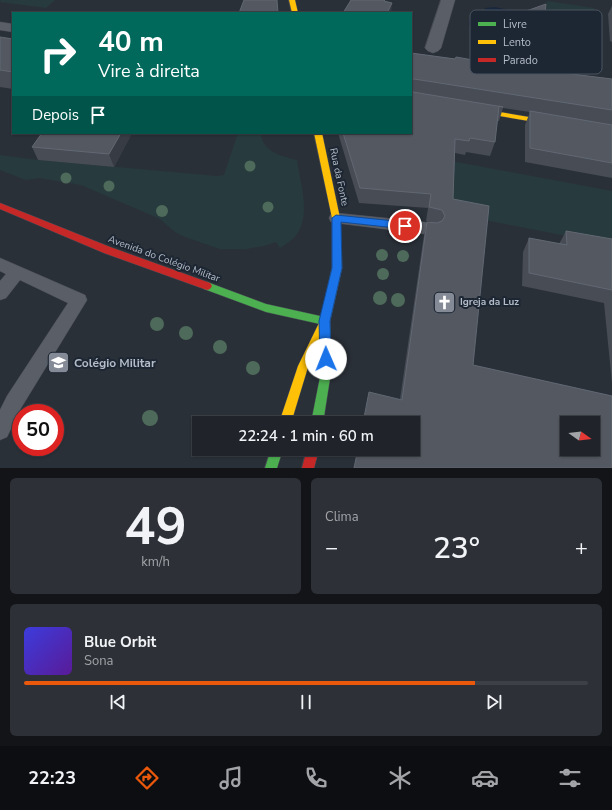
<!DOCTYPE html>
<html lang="pt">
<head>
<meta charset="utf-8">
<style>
	:root { --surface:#20242a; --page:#2d3036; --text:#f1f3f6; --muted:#a2a4a8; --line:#3d4147; --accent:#ea580c }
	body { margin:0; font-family:"Nunito Sans",sans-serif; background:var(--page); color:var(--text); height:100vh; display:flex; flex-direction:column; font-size:15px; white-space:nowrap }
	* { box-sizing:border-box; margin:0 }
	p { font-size:13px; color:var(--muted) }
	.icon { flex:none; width:22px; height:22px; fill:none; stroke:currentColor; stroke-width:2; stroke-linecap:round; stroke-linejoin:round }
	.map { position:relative; height:468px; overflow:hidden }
	.drawer { display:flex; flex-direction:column; gap:10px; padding:10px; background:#121417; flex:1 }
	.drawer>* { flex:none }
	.banner { position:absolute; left:12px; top:12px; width:400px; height:122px; border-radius:0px; box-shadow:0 1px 3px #0004,0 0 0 1px var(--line); background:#00695c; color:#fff; overflow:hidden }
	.needle { width:26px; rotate:104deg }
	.tools { position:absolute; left:560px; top:416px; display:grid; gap:8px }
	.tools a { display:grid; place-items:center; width:40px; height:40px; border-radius:0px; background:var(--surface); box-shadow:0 1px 3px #0004,0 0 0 1px var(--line); font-size:20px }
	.speed { position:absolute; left:12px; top:404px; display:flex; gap:8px; font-size:20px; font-weight:700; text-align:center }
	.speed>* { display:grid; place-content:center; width:52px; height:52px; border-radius:50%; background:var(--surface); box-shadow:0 1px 3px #0004,0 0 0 1px var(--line); line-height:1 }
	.speed .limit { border:6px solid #d22; background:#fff; color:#111 }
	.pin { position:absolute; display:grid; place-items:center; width:34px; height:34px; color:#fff; margin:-17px; border:2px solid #fff; border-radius:50%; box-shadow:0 1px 4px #0007 }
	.me { position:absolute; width:44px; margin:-22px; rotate:359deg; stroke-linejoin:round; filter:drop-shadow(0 0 3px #0008) }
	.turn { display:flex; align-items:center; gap:14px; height:84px; padding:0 20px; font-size:18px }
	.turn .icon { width:52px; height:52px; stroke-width:2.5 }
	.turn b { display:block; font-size:28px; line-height:34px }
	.then { display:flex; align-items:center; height:38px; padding:0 20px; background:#0003; gap:8px; font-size:15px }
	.big { font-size:30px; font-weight:600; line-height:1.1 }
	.drawer .card { flex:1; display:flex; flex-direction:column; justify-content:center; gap:6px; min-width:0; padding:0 14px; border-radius:6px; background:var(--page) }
	.drawer .dial { align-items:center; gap:0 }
	.dial b { font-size:52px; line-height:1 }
	.song { display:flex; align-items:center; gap:12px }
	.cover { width:48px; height:48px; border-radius:6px; background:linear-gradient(135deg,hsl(240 70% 55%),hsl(270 70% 35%)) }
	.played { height:4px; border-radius:2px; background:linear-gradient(90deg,var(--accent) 80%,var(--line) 80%) }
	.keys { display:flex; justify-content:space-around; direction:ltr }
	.heat { display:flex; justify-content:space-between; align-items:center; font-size:22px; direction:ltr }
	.drawer .tiles { flex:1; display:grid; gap:10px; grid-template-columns:1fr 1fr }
	.card:last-child { grid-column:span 2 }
	.trip { position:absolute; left:192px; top:416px; width:228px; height:40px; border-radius:0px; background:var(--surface); box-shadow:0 1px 3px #0004,0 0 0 1px var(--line); font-weight:600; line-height:40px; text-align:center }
	.tab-bar { display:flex; height:64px; justify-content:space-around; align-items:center; background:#0d0e11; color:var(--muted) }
	.tab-bar .icon { width:28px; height:28px }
	.tab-bar .on { color:var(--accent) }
	.tab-bar b { font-size:18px; color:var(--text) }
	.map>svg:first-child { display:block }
	.green { fill:#273a3e }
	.water { fill:#19273c }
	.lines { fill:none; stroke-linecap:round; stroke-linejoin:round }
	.lane-casing { stroke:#484c55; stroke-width:1 }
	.street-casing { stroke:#484c55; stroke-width:1 }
	.fast-casing { stroke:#484c55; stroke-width:1 }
	.slow-casing { stroke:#484c55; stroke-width:1 }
	.jam-casing { stroke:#484c55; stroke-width:1 }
	.lane { fill:#5a5e66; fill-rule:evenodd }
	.street { fill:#5a5e66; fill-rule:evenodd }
	.fast { fill:#4caf50; fill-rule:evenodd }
	.slow { fill:#ffc107; fill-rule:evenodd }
	.jam { fill:#c62828; fill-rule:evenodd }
	.tree { fill:#4e6a5a }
	.wall { fill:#474c55 }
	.shaded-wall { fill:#373c44 }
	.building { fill:#535861; stroke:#626872; fill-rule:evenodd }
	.route { fill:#1a73e8; stroke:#114b97 }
	.labels { text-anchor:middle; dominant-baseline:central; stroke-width:4; stroke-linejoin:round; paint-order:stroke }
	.street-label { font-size:10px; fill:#b4bcc9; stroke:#1d2633 }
	.poi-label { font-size:10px; font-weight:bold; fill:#b4bcc9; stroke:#1d2633; text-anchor:start }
	.near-poi-label { font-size:12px; font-weight:bold; fill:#b4bcc9; stroke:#1d2633; text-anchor:start }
	.key { fill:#1d2633; stroke:#4a5360; stroke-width:1 }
	.key-label { font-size:11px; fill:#b4bcc9 }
</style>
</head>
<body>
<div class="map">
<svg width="612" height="468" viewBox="0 0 612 468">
	<rect width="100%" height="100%" fill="#2a3038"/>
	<path class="green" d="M1 0H55L46 8 0 2Z
		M547 1 594 8 596 62 543 53Z
		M238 133H261C261 151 283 157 297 160 300 183 311 213 297 234 293 240 286 244 280 248L276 242 264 246 246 249H220L185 237 175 232 160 219 81 185 39 178 26 180 0 170V155L38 160 217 176 224 175Z
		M451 161 612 191V245L449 213Z"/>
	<path class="water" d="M495 7 509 10 511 17 480 33 469 26V19L484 15 485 8Z"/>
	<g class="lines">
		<defs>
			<path id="lane" d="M336 213 433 223 438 225 440 229 438 233 433 235 336 223 331 222 329 218 331 214Z
				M0 258 85 295 87 300 21 408 7 437 0 440V410L7 396 68 303 20 280 6 298 0 300V281L6 274 0 271Z"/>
			<path id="street" d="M441 0H455L441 48 438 51 433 53 428 51 425 48Z
				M0 22 13 24V32L0 30Z"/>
			<path id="fast" d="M207 282 266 304 329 318 330 321 331 372 323 423H311L321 372 320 324 266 312 204 289 202 286 204 283Z
				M271 449H283L277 468H265Z"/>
			<path id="slow" d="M289 0H295L298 13H292Z
				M411 97 612 131V135L411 101Z
				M314 133H322L340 218 342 268 330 321 308 367 291 423H279L298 366 320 321 332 268V218Z"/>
			<path id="jam" d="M0 203 110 247 210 283 212 286 210 289 207 290 104 253 0 209Z
				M307 449H319L314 468H302Z"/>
		</defs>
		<use href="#lane" class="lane-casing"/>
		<use href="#street" class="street-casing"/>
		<use href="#fast" class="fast-casing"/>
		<use href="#slow" class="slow-casing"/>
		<use href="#jam" class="jam-casing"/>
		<use href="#lane" class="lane"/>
		<use href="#street" class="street"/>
		<use href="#fast" class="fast"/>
		<use href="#slow" class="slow"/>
		<use href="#jam" class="jam"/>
	</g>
	<g class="tree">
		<circle cx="250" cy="166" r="5.5"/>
		<circle cx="66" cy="178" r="5.5"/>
		<circle cx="109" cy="186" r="5.5"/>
		<circle cx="268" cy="207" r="5.5"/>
		<circle cx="162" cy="211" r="6"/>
		<circle cx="382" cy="255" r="6"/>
		<circle cx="403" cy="256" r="6"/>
		<circle cx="383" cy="274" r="6"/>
		<circle cx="380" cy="298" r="7"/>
		<circle cx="398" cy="300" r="7"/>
		<circle cx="157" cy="324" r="7"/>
		<circle cx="186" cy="333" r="7"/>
		<circle cx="220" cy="347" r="7"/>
		<circle cx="253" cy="368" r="7"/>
		<circle cx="150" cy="418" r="8"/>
	</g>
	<path class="wall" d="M612 6V42L610 41 608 14Z
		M0 37 13 39V89L0 87Z
		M411 53 612 79V178L525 162V125L530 112 503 108 499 121H497L495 142 490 156 466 152 465 155 455 153 453 199 473 365 612 468 400 399 424 235 427 222H431L426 221 428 208 359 203 338 133H411Z
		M42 133H132L114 167 38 160 32 147Z
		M566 231 612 239V383L604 303 522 286 523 252 529 238 559 244Z"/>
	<path class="shaded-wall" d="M392 3 391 13H387Z
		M121 133H132L114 167 109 154Z"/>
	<path class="building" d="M244 0H277L278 13H239Z
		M351 0H385L384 1 392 3 387 13H343Z
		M546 4 539 70 612 79V110L414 79 412 80V90L413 92 503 107 499 106 495 142 470 138 469 141 455 139 453 199 489 206 473 365 612 396V468H354L358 449H413V423H363L369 392 402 400 427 222 437 223 442 221 445 216 442 210 429 207 431 194 360 188 343 133H411V53L455 59 456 57 473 60 481 27ZM567 423H593V449H567Z
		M0 37 13 39V72L0 70Z
		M530 111 612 125V163L530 148Z
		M42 133H121L109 154 32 147Z
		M566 231 612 239V290L529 273V238L567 245Z"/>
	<path class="route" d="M336 215 405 222 410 226 405 229 341 222 342 268 330 321 331 359 329 363 326 364 322 363 320 359 319 321 332 268V218Z"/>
	<defs>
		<symbol id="church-square" viewBox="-11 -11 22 22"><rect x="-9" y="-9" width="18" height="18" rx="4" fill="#848b96" stroke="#1d2633"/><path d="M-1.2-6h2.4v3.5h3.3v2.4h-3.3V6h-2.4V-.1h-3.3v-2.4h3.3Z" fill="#fff"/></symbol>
		<symbol id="school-square" viewBox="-11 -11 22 22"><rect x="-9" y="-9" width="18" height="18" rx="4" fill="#848b96" stroke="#1d2633"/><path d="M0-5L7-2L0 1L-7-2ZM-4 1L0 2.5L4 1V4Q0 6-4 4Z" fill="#fff"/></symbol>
	</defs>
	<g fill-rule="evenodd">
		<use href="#church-square" x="432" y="290" width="25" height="25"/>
		<use href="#school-square" x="46" y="350" width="25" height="25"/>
	</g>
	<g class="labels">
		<g class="street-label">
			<text transform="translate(339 177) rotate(78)">Rua da Fonte</text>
			<text transform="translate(164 259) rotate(20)">Avenida do Colégio Militar</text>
		</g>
		<g class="poi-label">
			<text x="460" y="302">Igreja da Luz</text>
		</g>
		<g class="near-poi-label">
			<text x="74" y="363">Colégio Militar</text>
		</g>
	</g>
	<rect x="470" y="10" width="132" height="64" rx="6" class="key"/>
	<rect x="478" y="22" width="18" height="4" fill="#4caf50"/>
	<rect x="478" y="40" width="18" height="4" fill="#ffc107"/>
	<rect x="478" y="58" width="18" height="4" fill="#c62828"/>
	<g class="key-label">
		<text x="503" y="28">Livre</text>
		<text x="503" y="46">Lento</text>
		<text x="503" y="64">Parado</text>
	</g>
</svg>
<div class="tools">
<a><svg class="needle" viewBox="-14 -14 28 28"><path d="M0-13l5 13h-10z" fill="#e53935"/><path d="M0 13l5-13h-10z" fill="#a2a4a8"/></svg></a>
</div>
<div class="speed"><div class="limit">50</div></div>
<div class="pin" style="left:405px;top:226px;background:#d93025"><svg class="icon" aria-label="arrive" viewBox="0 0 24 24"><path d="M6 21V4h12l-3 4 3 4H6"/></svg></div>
<svg class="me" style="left:326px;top:359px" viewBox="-20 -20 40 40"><circle r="19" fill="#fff"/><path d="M0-13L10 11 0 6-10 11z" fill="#1a73e8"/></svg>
<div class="trip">22:24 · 1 min · 60 m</div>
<div class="banner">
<div class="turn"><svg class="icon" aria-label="right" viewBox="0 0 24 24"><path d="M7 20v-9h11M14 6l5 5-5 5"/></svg><div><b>40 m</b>Vire à direita</div></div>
<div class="then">Depois<svg class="icon" aria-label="arrive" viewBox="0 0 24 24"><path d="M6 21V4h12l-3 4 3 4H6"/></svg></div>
</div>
</div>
<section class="drawer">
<div class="tiles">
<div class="card dial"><b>49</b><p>km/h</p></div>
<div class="card"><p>Clima</p>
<div class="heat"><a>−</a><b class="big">23°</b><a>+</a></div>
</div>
<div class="card">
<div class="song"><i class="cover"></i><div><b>Blue Orbit</b><p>Sona</p></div></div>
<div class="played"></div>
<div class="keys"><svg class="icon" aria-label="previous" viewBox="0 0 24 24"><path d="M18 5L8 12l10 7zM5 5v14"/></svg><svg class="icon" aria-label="pause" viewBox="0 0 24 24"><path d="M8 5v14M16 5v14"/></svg><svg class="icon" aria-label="next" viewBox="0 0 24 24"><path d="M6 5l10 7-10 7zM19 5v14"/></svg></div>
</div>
</div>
</section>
<nav class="tab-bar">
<b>22:23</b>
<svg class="icon on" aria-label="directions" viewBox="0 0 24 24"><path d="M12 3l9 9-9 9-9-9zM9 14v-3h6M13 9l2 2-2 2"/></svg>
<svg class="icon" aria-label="music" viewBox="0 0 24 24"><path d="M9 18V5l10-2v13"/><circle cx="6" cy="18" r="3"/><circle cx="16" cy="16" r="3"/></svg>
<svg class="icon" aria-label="phone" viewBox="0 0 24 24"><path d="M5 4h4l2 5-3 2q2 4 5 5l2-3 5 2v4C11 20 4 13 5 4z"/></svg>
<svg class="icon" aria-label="climate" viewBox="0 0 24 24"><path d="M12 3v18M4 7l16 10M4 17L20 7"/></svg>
<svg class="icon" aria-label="car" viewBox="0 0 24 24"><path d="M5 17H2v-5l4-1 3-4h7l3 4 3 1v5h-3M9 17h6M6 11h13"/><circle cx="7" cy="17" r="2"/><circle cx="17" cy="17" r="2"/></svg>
<svg class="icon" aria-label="filters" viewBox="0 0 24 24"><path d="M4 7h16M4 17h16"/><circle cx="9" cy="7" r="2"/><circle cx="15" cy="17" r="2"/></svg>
</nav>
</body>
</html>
